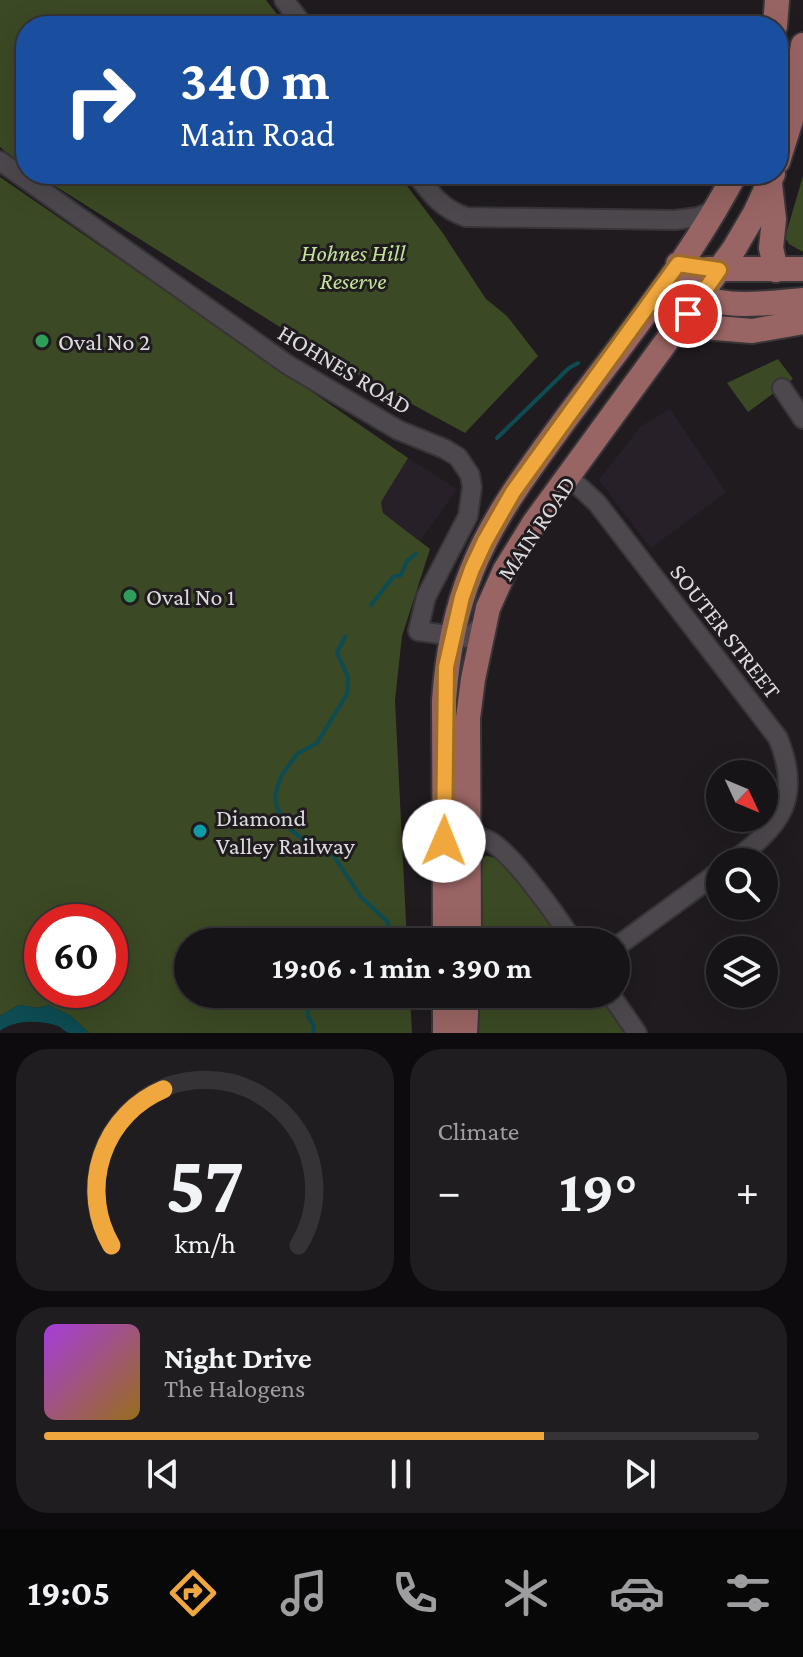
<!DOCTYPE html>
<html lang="en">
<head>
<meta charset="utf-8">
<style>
	:root { --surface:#171417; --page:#201d20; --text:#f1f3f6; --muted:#9e9ea1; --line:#363336; --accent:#efa73e }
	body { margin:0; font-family:"Crimson Pro",serif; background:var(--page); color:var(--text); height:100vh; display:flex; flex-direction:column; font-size:30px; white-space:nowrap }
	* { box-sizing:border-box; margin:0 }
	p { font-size:26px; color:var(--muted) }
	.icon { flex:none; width:44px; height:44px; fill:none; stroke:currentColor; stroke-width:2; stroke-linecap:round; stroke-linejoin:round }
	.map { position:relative; height:1033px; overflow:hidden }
	.details { display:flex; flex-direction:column; gap:16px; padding:16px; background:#0d0b0d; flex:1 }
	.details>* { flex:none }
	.hud { position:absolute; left:16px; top:16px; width:772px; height:168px; border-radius:32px; box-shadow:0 8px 32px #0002,0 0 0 2px var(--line); background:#1a4fa0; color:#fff; overflow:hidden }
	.needle { width:52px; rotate:134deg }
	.tools { position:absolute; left:706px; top:760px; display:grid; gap:16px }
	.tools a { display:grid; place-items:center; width:72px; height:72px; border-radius:50%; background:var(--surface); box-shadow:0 8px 32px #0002,0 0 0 2px var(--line); font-size:40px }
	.speed { position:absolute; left:24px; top:904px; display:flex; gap:16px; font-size:40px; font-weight:700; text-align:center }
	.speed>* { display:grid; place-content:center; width:104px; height:104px; border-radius:50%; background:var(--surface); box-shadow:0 8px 32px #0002,0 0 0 2px var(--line); line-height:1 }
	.speed .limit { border:12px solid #d22; background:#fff; color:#111 }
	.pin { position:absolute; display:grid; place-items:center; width:68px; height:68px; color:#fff; margin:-34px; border:4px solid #fff; border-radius:50%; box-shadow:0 2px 8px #0007 }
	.me { position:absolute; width:88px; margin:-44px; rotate:1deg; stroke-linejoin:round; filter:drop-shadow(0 0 6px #0008) }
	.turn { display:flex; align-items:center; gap:28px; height:168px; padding:0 32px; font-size:36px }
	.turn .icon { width:104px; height:104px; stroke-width:2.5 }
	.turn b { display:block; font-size:56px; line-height:68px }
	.big { font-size:60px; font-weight:700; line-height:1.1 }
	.details .widget { flex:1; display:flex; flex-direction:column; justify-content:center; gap:12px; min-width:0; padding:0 28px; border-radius:32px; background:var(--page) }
	.details .dial { align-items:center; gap:0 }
	.dial svg { height:208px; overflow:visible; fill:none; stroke:var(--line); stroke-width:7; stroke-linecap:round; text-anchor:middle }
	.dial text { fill:var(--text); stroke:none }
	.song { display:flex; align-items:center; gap:24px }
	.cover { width:96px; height:96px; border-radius:12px; background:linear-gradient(135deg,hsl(280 70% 55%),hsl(40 70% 35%)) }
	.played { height:8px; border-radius:4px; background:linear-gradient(90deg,var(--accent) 70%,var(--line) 70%) }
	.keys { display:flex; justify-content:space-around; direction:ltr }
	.heat { display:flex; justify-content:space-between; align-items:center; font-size:44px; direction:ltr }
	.details .tiles { flex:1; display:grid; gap:16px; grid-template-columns:1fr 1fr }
	.widget:last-child { grid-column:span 2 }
	.trip { position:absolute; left:174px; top:928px; width:456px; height:80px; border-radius:40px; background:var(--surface); box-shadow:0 8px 32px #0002,0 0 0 2px var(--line); font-weight:700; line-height:80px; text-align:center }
	.menu { display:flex; height:128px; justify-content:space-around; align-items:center; background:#090809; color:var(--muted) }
	.menu .icon { width:56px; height:56px }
	.menu .selected { color:var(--accent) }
	.menu b { font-size:36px; color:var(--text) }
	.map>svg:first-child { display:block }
	.built { fill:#282029 }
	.green { fill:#3b4924; fill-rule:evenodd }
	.water { fill:#0c4c52 }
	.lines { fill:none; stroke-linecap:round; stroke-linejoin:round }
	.stream { stroke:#0c4c52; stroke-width:4 }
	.minor-casing { stroke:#383538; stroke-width:22 }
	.major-casing { stroke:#383538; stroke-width:28 }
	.minor { stroke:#4c484d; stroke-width:18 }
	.major { stroke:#996564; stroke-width:24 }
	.route-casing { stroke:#9b6d28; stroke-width:20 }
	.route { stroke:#efa73e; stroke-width:14 }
	.leisure-dot { fill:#2e9e5b; stroke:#1f1b1f; stroke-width:3 }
	.culture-dot { fill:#0f9aa8; stroke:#1f1b1f; stroke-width:3 }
	.labels { text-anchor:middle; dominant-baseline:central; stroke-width:6; stroke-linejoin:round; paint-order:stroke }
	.park-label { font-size:24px; font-style:italic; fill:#c3e396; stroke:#1f1b1f }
	.poi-label { font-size:24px; fill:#dddadd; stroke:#1f1b1f; text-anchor:start }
	.street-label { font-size:24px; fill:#dddadd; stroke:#1f1b1f }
</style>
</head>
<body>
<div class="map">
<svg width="803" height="1033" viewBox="0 0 803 1033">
	<rect width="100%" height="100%" fill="#1f1b1f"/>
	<path class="built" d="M670 409 726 492 651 548 599 480 641 426Z
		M408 458 457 489 420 541 383 513 381 502Z"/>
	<path class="green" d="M0 0H266L286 26H26V168L0 147Z
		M36 174H398L442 232 486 299 507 316 538 356 465 433 342 366Z
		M803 176V252L789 244 785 237Z
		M0 177 408 458 381 502 383 513 430 549 402 636 395 700 407 942H188V994H410L412 1033H89L71 1016 48 1005 38 1008 19 1005 0 1016ZM42 922H110V990H42Z
		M778 359 793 379 748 412 727 383Z
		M486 856C511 856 551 922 566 942H478L480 860Z
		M476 994H600L629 1033H473Z"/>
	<path class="water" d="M19 1005 38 1008 48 1005 71 1016 89 1033C84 1033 74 1033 69 1033 65 1032 62 1028 58 1026 42 1020 14 1019 0 1031V1016Z"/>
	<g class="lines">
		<path class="stream" d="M497 438 569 368 578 363
			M371 605 393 577 401 575 407 561 416 554
			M326 942 349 932 388 928V922L361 897 333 855 319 843 301 838 290 829 277 808 275 795 281 776 297 754 317 743 347 694 348 677 337 653 345 637
			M309 994 308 1016 314 1027 313 1033"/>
		<defs>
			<path id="minor" d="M284 0 304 26
				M0 161 288 365 398 430 445 449 458 457 470 475 472 487 468 516 426 597 418 631 468 638 482 625
				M416 174C431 194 442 209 466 217L675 220 698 217 714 210
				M782 388 803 419
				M570 478 597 503 778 738C803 800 780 826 732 862
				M456 834C469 835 482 836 493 843 518 861 556 915 574 942
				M616 947 720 871
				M610 994 637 1033"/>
			<path id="major" d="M775 26 777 0
				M778 161 791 120 803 45
				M770 184 774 219 771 248 776 270
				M678 264C685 273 693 288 702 295 721 310 779 302 803 300
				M708 269H803
				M680 325 752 331 803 322
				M445 942 444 701C447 656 455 612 472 570 494 515 530 468 565 420 624 341 689 262 735 174
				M469 942 468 718 473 679 488 608 505 570 534 523 734 249 755 213 773 174
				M445 1033V994
				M465 1033 467 994"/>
		</defs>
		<use href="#minor" class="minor-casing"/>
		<use href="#major" class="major-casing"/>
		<use href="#minor" class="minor"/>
		<use href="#major" class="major"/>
	</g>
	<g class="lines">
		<defs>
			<path id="route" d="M444 841 446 667 462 597 472 569 485 541 513 492 678 264 719 270 688 314"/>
		</defs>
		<use href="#route" class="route-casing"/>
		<use href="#route" class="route"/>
	</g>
	<g class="leisure-dot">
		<circle cx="42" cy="341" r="8"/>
		<circle cx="130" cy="596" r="8"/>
	</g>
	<circle class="culture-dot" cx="200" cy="831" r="8"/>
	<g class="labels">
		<g class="park-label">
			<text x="353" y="252">Hohnes Hill<tspan x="353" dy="28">Reserve</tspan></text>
		</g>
		<g class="poi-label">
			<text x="58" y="341">Oval No 2</text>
			<text x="146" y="596">Oval No 1</text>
			<text x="216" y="817">Diamond<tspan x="216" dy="28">Valley Railway</tspan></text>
		</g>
		<g class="street-label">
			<text transform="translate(345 369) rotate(31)">HOHNES ROAD</text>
			<text transform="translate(536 528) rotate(-56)">MAIN ROAD</text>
			<text transform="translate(726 631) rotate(52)">SOUTER STREET</text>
		</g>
	</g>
</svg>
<div class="tools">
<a><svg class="needle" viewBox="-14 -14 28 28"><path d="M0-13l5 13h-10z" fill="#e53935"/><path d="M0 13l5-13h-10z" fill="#9e9ea1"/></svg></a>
<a><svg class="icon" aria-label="search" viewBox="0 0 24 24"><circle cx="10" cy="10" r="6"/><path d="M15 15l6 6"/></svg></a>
<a><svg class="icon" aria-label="layers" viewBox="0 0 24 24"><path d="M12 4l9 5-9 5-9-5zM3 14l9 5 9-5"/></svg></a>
</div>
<div class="speed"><div class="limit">60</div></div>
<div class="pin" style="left:688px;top:314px;background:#d93025"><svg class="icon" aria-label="arrive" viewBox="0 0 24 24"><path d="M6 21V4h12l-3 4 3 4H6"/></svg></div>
<svg class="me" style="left:444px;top:841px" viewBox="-20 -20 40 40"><circle r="19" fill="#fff"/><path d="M0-13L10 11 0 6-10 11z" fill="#efa73e"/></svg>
<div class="trip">19:06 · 1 min · 390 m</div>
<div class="hud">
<div class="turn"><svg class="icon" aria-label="right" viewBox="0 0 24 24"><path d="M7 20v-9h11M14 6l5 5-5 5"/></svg><div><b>340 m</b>Main Road</div></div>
</div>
</div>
<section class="details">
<div class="tiles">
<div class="widget dial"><svg viewBox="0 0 100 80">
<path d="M14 69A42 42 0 1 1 86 69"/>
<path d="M14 69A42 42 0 0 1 34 9" stroke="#efa73e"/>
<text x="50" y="56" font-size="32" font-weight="700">57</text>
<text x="50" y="72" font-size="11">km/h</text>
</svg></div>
<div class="widget"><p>Climate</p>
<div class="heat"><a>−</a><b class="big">19°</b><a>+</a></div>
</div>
<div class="widget">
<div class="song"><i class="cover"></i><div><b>Night Drive</b><p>The Halogens</p></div></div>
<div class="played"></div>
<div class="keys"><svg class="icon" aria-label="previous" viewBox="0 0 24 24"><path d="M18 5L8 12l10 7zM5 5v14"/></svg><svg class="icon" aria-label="pause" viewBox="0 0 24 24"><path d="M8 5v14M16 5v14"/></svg><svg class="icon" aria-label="next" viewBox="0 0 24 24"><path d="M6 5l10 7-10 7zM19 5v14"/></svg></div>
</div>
</div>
</section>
<nav class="menu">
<b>19:05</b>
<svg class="icon selected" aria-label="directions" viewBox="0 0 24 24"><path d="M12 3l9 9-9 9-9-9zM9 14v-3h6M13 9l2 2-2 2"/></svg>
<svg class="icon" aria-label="music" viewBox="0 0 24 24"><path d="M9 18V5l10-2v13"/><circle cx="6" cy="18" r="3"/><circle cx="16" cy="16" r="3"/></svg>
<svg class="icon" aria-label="phone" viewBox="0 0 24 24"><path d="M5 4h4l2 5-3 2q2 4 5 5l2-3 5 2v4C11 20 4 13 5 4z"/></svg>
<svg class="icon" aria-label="climate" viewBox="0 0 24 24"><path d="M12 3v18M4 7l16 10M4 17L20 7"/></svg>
<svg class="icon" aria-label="car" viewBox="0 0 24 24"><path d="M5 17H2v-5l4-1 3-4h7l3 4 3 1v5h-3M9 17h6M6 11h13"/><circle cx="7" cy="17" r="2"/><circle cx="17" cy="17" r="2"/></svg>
<svg class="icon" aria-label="filters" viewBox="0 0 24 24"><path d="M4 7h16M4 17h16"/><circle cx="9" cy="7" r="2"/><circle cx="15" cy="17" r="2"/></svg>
</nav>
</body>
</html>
